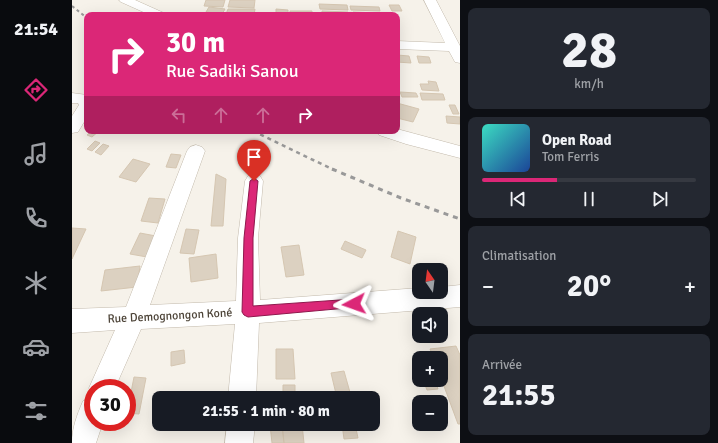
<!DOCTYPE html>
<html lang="fr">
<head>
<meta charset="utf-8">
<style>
	:root { --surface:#171b24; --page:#242831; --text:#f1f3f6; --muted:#9ea1a6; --line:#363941; --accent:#db2777 }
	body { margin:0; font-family:Signika,sans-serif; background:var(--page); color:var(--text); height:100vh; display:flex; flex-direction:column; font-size:15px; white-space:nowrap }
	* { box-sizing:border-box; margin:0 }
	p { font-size:13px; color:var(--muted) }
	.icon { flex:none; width:22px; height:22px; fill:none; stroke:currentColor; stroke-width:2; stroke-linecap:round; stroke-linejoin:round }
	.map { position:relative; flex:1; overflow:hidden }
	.side { display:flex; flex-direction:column; gap:8px; padding:8px; background:#0d0f14; width:258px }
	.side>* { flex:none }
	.banner { position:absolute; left:12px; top:12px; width:316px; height:122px; border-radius:8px; box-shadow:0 4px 16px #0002; background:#db2777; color:#fff; overflow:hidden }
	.needle { width:26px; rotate:346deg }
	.buttons { position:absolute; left:340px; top:263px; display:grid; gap:8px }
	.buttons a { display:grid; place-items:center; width:36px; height:36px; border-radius:8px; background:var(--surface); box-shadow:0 4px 16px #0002; font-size:20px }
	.speed { position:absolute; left:12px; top:379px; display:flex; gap:8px; font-size:20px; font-weight:700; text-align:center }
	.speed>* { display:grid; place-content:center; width:52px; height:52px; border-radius:50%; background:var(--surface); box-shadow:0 4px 16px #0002; line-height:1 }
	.speed .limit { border:6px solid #d22; background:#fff; color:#111 }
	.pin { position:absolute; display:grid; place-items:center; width:34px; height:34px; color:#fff; margin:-41px -17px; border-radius:50% 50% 50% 0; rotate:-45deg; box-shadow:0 0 4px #0007 }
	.pin .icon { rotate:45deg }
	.me { position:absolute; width:44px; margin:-22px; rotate:266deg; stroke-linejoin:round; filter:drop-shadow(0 0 3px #0008) }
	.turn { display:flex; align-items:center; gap:14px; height:84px; padding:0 16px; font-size:18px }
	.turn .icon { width:52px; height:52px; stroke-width:2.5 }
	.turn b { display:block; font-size:28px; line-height:34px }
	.lanes { display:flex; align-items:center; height:38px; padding:0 16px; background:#0003; justify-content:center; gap:20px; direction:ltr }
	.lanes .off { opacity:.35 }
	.big { font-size:30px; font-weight:700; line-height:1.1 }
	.side .card { flex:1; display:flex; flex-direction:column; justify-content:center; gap:6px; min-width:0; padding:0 14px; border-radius:8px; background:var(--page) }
	.side .dial { align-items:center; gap:0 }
	.dial b { font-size:52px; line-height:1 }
	.song { display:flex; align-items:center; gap:12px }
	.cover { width:48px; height:48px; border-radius:6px; background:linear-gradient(135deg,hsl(170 70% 55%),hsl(220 70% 35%)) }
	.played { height:4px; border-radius:2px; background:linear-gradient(90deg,var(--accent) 35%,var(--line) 35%) }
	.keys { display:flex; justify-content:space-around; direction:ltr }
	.heat { display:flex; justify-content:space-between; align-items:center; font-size:22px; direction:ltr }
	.trip { position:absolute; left:80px; top:391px; width:228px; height:40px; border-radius:8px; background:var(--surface); box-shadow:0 4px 16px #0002; font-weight:700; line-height:40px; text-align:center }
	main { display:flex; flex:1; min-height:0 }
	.dock { display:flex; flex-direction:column; width:72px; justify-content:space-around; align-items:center; background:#090b0e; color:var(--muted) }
	.dock .icon { width:28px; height:28px }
	.dock .active { color:var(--accent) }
	.dock b { font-size:18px; color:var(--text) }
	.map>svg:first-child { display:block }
	.building { fill:#dcd1c1; stroke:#d5c6b1 }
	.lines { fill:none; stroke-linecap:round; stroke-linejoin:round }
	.street-casing { stroke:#c3baac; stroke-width:1 }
	.street { fill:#fff; fill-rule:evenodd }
	.rail-far2 { stroke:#999; stroke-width:2; stroke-dasharray:3 3; stroke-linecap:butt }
	.rail-far1 { stroke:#999; stroke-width:2.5; stroke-dasharray:4 4; stroke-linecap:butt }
	.rail { stroke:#999; stroke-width:3; stroke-dasharray:5 5; stroke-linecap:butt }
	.route { fill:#db2777; stroke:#8e194d }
	.labels { text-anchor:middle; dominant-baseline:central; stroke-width:4; stroke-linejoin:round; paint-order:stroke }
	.street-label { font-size:12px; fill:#4c4337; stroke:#fff }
</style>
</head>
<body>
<main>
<nav class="dock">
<b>21:54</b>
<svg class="icon active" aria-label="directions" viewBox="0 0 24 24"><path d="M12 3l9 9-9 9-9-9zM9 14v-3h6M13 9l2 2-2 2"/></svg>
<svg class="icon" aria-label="music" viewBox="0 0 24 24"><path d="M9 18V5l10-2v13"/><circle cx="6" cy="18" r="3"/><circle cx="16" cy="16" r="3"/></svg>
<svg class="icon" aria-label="phone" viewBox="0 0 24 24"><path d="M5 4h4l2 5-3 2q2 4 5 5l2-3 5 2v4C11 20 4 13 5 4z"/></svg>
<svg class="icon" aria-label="climate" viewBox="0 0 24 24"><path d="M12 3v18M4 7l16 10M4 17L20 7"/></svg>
<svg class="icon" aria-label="car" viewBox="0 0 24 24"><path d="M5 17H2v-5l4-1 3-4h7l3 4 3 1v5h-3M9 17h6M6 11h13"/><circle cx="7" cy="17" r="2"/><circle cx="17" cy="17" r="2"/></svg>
<svg class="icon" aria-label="filters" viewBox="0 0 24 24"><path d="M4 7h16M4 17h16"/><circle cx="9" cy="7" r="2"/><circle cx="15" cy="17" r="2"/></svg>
</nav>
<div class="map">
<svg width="388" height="443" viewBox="0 0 388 443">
	<rect width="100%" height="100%" fill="#f6f2ea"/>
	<path class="building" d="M134 0H153L151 7 132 6Z
		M158 0H183L182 8 156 7Z
		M247 4 275 5 276 10 248 9Z
		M317 5H327L330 11H320Z
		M278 6 307 7 308 11 279 10Z
		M137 7 153 9 150 14 134 12Z
		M156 9H183L182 15 154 14Z
		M204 9 216 10V14H204Z
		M218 11H240V15H218Z
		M250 11 276 12 277 15H250Z
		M281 12 307 13 308 15H281Z
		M325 55 337 56 339 63 325 62Z
		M345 56 357 57 359 63H347Z
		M356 81 364 82 367 91 350 90 348 84H357Z
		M328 92 344 93 346 97H330Z
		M348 93 371 94 373 100H350Z
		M325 103 347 109 341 122 325 118Z
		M377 105H383L387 114H381Z
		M374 116 388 117V124L375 123Z
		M19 131H27L20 137 15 135Z
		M23 141 28 143 20 151 15 149Z
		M31 144 37 146 29 155 23 152Z
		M99 154 109 155 104 168 94 167Z
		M61 159 78 164 64 182 47 177Z
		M144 174 154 179 151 226H139Z
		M77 198 93 199 86 223 69 221Z
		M0 228 14 229 0 259Z
		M114 229 127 230 122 254 108 253Z
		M326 231 344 237 338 264 319 257Z
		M68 233 84 236 75 257 58 254Z
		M273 241 294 250 290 258 269 249Z
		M227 245 232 275 214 277 209 247Z
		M144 254 146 278 119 282 117 258Z
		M68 266 65 287 29 291 33 270Z
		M384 346 388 355V424H386L369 378V358H362L358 349Z
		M204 349H221L223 379H204Z
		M112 350 113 363 99 366V352Z
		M353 354 355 358H347V369L342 356Z
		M272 371 279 396 265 398 259 373Z
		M62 377 74 378 67 414 55 413Z
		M351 380H363L366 389 355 390Z
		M211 385H223V398H211Z
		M210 424H230L232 443H212Z
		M210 424 212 443H200L198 425Z
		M270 424H283L286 438 272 439Z"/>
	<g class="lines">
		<defs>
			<path id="street" d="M47 0H63L92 13 94 15H78L49 2Z
				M352 0H364L388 46V63L383 62 377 51 325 49V41L373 43Z
				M0 93 15 95V117L6 132 0 133V116L7 105 6 103H0Z
				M325 129 388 146V158L334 144 307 135 305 131H325Z
				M124 145 130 147 133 151 78 305 164 301 166 238 173 181 176 176 182 174 188 176 191 181 186 238 188 300 347 288V292H369V287L388 285V307L187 323 184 398H156L163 324 69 329 43 388H21V422H31L24 443H0C0 428 5 415 11 401L21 397 17 388 43 330 0 333V309L54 307 115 151 118 147Z
				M155 424H183L181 443H153Z"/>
		</defs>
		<use href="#street" class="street-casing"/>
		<use href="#street" class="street"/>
		<path class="rail-far2" d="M0 6 15 18"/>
		<path class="rail-far1" d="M181 131 262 170"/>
		<path class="rail" d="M260 169 329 198 388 219"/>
	</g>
	<path class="route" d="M182 178 186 181 181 238V306L282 299 286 300 287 304 286 307 176 317 172 315 170 312 172 238 178 181Z"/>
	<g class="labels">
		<g class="street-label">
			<text transform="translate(98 316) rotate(-3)">Rue Demognongon Koné</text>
		</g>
	</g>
</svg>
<div class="buttons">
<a><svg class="needle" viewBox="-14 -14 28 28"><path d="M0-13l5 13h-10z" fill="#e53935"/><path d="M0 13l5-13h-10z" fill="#9ea1a6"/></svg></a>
<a><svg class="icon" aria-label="sound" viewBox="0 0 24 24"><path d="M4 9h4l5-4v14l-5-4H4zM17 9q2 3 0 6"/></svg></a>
<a>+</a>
<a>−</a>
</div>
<div class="speed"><div class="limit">30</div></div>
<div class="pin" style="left:182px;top:181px;background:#d93025"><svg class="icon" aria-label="arrive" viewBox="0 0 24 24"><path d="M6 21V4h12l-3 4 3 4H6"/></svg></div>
<svg class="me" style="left:282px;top:304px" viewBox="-20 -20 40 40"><path d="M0-17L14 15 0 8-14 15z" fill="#db2777" stroke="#fff" stroke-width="4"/></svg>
<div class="trip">21:55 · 1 min · 80 m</div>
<div class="banner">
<div class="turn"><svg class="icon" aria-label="right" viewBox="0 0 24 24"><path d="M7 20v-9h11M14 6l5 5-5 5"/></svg><div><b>30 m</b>Rue Sadiki Sanou</div></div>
<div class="lanes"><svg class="icon off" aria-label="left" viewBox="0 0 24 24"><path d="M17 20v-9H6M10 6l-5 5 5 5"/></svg><svg class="icon off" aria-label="ahead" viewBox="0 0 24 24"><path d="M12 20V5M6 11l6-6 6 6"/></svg><svg class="icon off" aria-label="ahead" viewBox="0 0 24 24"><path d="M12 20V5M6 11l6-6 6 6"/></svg><svg class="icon" aria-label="right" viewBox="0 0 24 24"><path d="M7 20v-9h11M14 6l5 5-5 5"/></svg></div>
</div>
</div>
<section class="side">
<div class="card dial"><b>28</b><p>km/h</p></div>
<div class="card">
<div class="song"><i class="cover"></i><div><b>Open Road</b><p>Tom Ferris</p></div></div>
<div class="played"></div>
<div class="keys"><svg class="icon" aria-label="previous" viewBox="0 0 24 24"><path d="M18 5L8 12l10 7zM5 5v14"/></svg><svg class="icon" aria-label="pause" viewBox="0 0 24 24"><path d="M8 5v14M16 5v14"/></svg><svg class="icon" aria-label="next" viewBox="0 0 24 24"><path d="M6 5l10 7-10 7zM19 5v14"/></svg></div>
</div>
<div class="card"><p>Climatisation</p>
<div class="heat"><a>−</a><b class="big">20°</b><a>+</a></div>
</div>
<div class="card"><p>Arrivée</p><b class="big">21:55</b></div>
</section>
</main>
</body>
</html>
